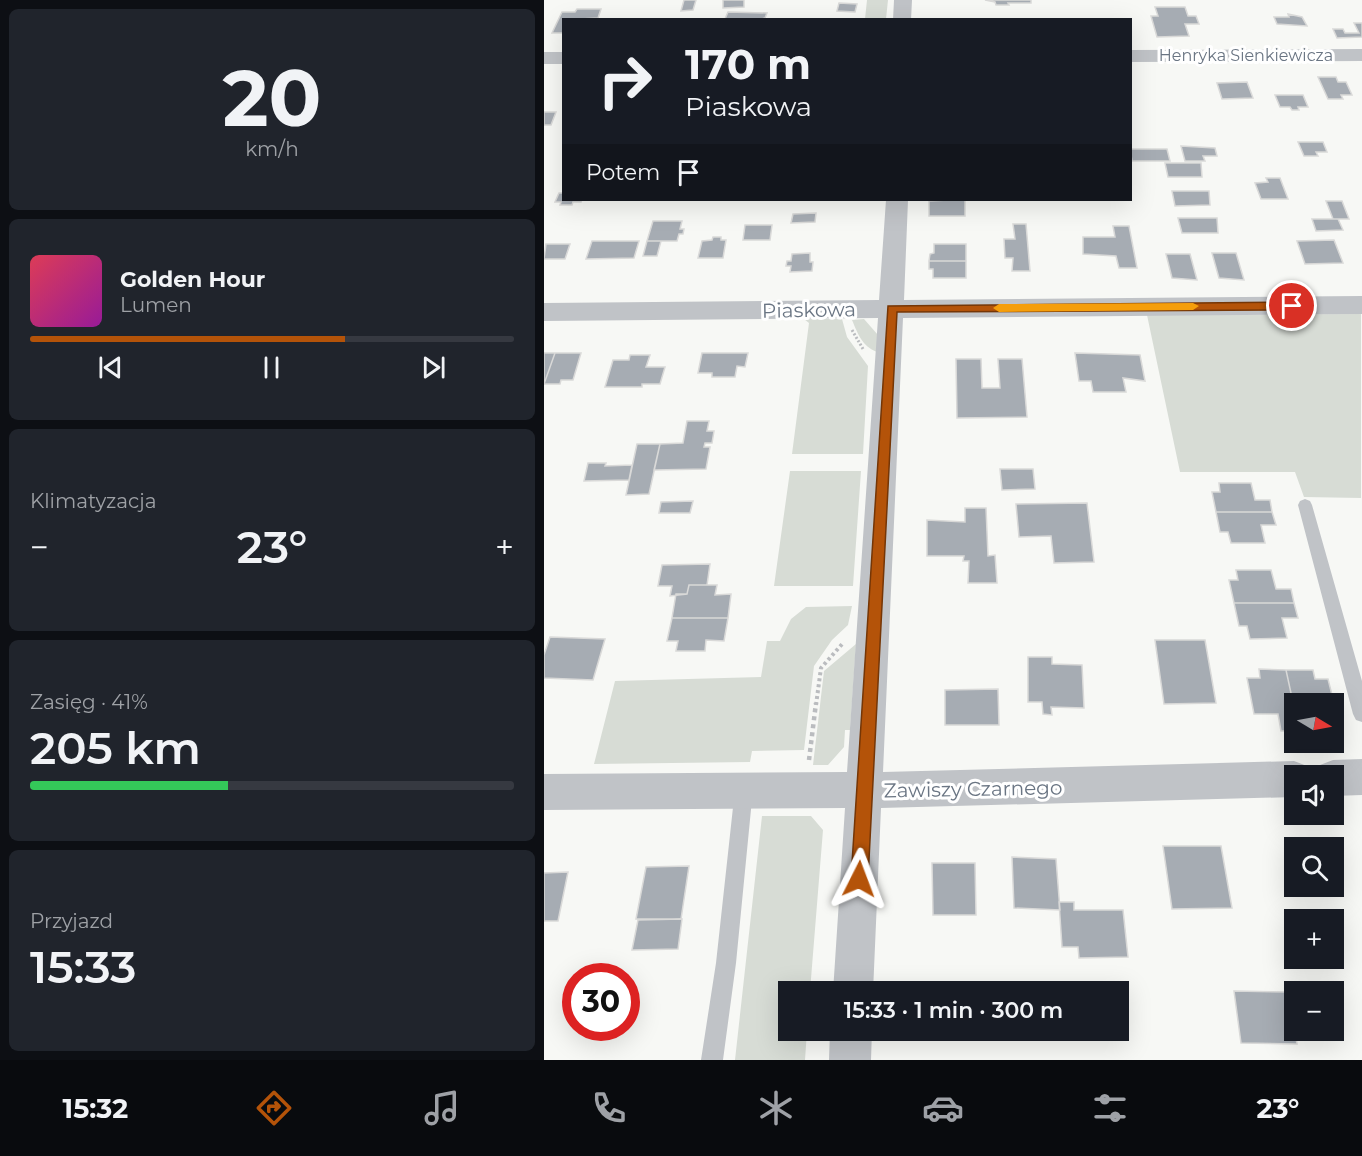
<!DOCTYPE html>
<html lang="pl">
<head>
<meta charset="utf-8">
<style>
	:root { --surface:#171b24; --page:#20242c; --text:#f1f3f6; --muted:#9ea1a6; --line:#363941; --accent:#b45309 }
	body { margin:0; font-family:Montserrat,sans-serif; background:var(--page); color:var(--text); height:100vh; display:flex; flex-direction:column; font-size:22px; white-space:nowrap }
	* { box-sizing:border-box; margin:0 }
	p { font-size:20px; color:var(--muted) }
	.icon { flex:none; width:33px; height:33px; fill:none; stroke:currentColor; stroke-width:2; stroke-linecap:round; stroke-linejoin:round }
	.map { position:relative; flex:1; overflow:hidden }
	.details { display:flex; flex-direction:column; gap:9px; padding:9px; background:#0d0f14; width:544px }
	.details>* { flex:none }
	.banner { position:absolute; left:18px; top:18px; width:570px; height:183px; border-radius:0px; box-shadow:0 6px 24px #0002; background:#171b24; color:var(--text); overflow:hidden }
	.needle { width:39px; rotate:100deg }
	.fabs { position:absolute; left:740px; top:693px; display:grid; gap:12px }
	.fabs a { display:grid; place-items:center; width:60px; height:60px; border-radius:0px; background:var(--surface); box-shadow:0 6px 24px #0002; font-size:30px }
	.speed { position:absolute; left:18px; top:963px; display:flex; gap:12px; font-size:30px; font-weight:700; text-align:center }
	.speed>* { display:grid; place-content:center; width:78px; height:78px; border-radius:50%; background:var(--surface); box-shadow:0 6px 24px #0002; line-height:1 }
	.speed .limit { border:9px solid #d22; background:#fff; color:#111 }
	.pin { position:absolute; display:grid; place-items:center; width:51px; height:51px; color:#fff; margin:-26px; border:3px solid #fff; border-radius:50%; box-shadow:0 2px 6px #0007 }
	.me { position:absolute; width:66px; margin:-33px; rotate:3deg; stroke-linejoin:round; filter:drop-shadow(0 0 4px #0008) }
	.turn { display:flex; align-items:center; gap:21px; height:126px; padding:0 24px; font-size:27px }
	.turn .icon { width:78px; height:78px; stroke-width:2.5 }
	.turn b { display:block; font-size:42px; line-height:51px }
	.then { display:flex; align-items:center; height:57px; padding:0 24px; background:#0003; gap:12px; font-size:22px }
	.big { font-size:45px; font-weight:600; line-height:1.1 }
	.details .card { flex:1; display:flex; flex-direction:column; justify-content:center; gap:9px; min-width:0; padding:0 21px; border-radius:9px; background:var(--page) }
	.details .dial { align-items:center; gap:0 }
	.dial b { font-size:78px; line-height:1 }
	.song { display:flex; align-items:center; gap:18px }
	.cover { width:72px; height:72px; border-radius:9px; background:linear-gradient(135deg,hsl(350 70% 55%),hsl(300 70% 35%)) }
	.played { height:6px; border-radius:3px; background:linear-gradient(90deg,var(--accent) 65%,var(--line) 65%) }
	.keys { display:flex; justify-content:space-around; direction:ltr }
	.heat { display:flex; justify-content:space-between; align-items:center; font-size:33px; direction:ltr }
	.charge { height:9px; border-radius:4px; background:linear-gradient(90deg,#34c759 41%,var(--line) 0) }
	.trip { position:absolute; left:234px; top:981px; width:351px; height:60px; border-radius:0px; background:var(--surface); box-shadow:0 6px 24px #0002; font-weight:600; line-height:60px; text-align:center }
	.tabs { display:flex; height:96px; justify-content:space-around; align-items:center; background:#090b0e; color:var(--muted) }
	.tabs .icon { width:42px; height:42px }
	.tabs .active { color:var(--accent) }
	.tabs b { font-size:27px; color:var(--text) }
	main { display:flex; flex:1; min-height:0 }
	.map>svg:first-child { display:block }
	.green { fill:#d7dcd5 }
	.building { fill:#a6acb3; stroke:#d9d9d8; stroke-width:1.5 }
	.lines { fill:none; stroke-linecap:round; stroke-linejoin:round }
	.path-far2 { stroke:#babcbf; stroke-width:3; stroke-dasharray:2 2; stroke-linecap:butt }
	.path-far1 { stroke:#babcbf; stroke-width:4; stroke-dasharray:3 3; stroke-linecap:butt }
	.path { stroke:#babcbf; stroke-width:4.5; stroke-dasharray:4 4; stroke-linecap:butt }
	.service { fill:#c0c3c7; fill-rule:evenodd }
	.minor { fill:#c0c3c7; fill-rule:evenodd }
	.route { fill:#b45309; stroke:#753606; stroke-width:1.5 }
	.slow { fill:#f59e0b }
	.labels { text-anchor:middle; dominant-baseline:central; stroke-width:6; stroke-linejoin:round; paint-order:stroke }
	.far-street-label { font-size:16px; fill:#6a7583; stroke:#fff }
	.street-label { font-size:20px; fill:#6a7583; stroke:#fff }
</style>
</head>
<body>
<main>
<section class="details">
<div class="card dial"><b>20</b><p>km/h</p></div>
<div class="card">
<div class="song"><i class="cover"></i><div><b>Golden Hour</b><p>Lumen</p></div></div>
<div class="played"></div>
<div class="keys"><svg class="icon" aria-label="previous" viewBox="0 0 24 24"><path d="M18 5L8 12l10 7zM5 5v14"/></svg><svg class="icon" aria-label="pause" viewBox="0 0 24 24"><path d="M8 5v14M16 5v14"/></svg><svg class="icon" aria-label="next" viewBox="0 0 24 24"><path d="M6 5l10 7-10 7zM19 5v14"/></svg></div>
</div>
<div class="card"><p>Klimatyzacja</p>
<div class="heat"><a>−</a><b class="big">23°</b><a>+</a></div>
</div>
<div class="card"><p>Zasięg · 41%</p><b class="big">205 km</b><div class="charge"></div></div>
<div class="card"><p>Przyjazd</p><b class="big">15:33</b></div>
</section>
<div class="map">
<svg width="818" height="1060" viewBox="0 0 818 1060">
	<rect width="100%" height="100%" fill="#f7f8f5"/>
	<path class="green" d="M323 0H344L342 19H321Z
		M817 314V498L760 497 751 472H636L603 315Z
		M260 319H298L303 337 324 366 319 454H248L265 323Z
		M320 319 334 335 333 352C318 346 314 334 308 320Z
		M246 471H317L309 586H230Z
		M308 606 304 625 288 640 270 666 260 750 208 751 206 762 50 764 71 681 217 677 223 641H236L247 619 262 607Z
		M312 644 306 730H301L300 747 284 765H269L280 671Z
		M218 816H267L279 830 266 991 244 992V1030L263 1031 261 1060H191Z"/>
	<path class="building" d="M140 0H152L149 10 137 11Z
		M179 0H200V7L179 8Z
		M441 0H487V3H464L465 5H452L451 2Z
		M295 3 313 4 311 12 293 11Z
		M611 7H641L644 16H652L655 24H641L645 36 613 37 607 16H614Z
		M33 9H57L54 18 20 20V33H8L18 12H31Z
		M184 12 223 13 221 18 214 20 181 19Z
		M744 14 758 17 763 26 733 24 730 17H745Z
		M810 23H818V37L793 38 789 29H799L801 33H815Z
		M774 77H792L794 82H802L808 95H797L799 99H784Z
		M703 82 709 98 678 99 673 83Z
		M731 95H759L764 107H754L755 110H748L746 107H736Z
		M0 112H12L7 125H0Z
		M754 142H779L783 152H772L774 156H760Z
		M637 146 671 148 673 156H659L661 161H641Z
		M586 149H623L626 161H588Z
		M621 163H657L658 177H624Z
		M722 178H736L744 199H717L711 183 724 182Z
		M628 191H665L666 205 631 206Z
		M15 193H20V200H38L37 202H29L28 205H16L17 202H11Z
		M404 200H421V216H385V201Z
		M782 201H798L805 219H789Z
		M272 213 271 222 247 223 249 214Z
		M634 218H673L674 233H638Z
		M768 219H794L799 230 772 231Z
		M109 221H138L136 229H140L139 234H135L133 241H103Z
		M469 224H482L486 271H468L469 258H461L460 239H471Z
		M201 225H228L226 240H199Z
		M569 226H585L593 268H575L572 256 539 254V237H571Z
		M169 237H177V240H182L179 258H154L158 241 168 240Z
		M790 240 799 263 761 264 753 241Z
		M48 241H95L90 258 42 259Z
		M103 241H117L113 256H99Z
		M2 244H26L21 259H0Z
		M390 244H422V261H385L386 254 390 253Z
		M266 253V262H269L268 271 246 272 247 266H242L243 261H247L248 254Z
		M668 253H692L700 280 675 278Z
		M622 254H646L653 280 628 278Z
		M385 261H422V278H389V269H385Z
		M0 353H11L0 384Z
		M11 353H37L29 380H17L16 384H0Z
		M158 353H204L201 367 193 366 191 377H168V373H154Z
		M531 353 596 355 601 381 579 378 582 392H549L547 381H535Z
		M86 355H106L102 367H121L116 384H98V387H61L69 360H85Z
		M412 359H437L438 388H456L454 359H478L483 417 413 418Z
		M143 421H165L163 431H170L168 443H161L160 447H166L162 469 110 470 116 444 139 443Z
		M93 444H116L105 494 82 495Z
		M44 463H62L61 466 88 465 85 480 40 481Z
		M456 469H489L491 489 458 490Z
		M675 483H707L711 500H726L728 512H672L668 492H676Z
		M149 501 146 513H115L117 502Z
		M543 503 550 562 510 563 507 536 475 537 472 504Z
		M421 508H442L444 556 451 555 453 583H424L425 561H419L420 556H383V520L421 522Z
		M672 512H728L732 525H717L721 543H687L684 532H676Z
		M166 564 163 585H145L143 594 126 596 128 586H114L118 565Z
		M692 570H727L732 589H747L750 603H690L685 580H694Z
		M145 585H173L171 595 187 594 184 618H128L132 594H143Z
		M690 603H750L754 618H738L743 638 706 639 703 626H695Z
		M128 618H184L180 641 162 640 161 651H132L134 641H123Z
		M6 637 61 639 49 680 0 678V655Z
		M611 640H661L672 703 620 704Z
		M484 657H508V664L538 665 540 708 507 707 508 715 499 714 498 702H484Z
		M715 669 742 670 750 707V731H737L734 714H710L703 678H716Z
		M742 670H769L771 679H784L793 715H789V704H750V707Z
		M454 689 455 725H401V690Z
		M619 846H677L688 908 628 909Z
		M468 857 512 859 516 910 470 908Z
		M388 863H431L432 915H389Z
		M145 866 137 919H92L102 867Z
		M24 872 14 921H0V873Z
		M515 902H530V910H579L584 957 535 958 534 947H518Z
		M138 919 134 949 88 950 94 920Z
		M690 991 744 992 753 1044 697 1043Z"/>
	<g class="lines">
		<path class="path-far2" d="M308 330 319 349"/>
		<path class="path-far1" d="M272 705 277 668 300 642"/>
		<path class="path" d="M265 760 272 703"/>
		<path class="service" d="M761 499 766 501 768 505 818 681V722L812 720 809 714 754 505 756 501Z
			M200 780 206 783 209 789 192 963 179 1060H157L172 963 191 789 194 783Z"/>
		<path class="minor" d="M350 0H368L367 20H349Z
			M818 49V61L586 62V50Z
			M0 52H20V64H0Z
			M342 200H364L360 300 818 296V314L359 318 339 772 750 761 763 766 766 776H750V797L337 808 329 992H289L301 808 0 810V774L303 772 334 318 0 321V303L335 300Z
			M818 759V795L789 796V776H772L776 765 789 760Z
			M286 1030H328L327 1060H285Z"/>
	</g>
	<path class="route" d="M748 302 753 306 748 310 353 312 324 879 321 885 315 888 309 885 307 879 344 306Z"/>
	<path class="slow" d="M649 303 655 306 649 310 455 312 449 308 455 304Z"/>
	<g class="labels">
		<g class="far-street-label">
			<text x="702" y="55">Henryka Sienkiewicza</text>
		</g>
		<g class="street-label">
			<text transform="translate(265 310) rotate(-1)">Piaskowa</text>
			<text transform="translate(429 789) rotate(-1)">Zawiszy Czarnego</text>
		</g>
	</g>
</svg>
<div class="fabs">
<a><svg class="needle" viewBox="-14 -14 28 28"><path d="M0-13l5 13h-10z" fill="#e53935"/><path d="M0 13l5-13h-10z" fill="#9ea1a6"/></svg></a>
<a><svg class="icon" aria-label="sound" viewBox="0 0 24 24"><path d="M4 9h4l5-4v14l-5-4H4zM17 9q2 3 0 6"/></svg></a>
<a><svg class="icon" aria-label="search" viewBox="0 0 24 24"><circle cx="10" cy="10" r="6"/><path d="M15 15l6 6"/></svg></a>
<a>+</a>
<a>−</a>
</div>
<div class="speed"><div class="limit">30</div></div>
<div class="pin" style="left:748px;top:306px;background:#d93025"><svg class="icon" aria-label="arrive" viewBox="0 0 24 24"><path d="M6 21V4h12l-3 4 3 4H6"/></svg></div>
<svg class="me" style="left:315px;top:879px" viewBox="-20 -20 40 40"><path d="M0-17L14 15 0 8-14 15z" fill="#b45309" stroke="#fff" stroke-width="4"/></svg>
<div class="trip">15:33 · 1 min · 300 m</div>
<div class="banner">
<div class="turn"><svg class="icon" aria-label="right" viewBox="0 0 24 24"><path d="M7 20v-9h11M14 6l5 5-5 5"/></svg><div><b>170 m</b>Piaskowa</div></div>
<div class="then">Potem<svg class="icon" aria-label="arrive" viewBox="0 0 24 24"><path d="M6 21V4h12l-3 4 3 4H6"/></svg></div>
</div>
</div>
</main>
<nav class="tabs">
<b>15:32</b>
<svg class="icon active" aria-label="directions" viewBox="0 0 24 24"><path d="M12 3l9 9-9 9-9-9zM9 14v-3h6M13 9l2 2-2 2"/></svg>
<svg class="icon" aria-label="music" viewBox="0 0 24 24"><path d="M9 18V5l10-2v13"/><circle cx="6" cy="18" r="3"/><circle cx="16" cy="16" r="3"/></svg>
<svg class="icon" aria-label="phone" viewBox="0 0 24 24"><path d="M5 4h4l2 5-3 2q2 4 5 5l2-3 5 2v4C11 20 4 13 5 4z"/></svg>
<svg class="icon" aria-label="climate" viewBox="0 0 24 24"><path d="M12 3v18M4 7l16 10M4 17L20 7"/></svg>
<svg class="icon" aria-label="car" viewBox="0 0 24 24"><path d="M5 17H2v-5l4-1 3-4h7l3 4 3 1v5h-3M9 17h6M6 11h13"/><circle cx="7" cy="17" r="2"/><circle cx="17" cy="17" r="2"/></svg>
<svg class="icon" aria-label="filters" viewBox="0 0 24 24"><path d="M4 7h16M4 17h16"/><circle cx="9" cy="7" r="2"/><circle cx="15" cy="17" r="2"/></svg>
<b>23°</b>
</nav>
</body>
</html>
